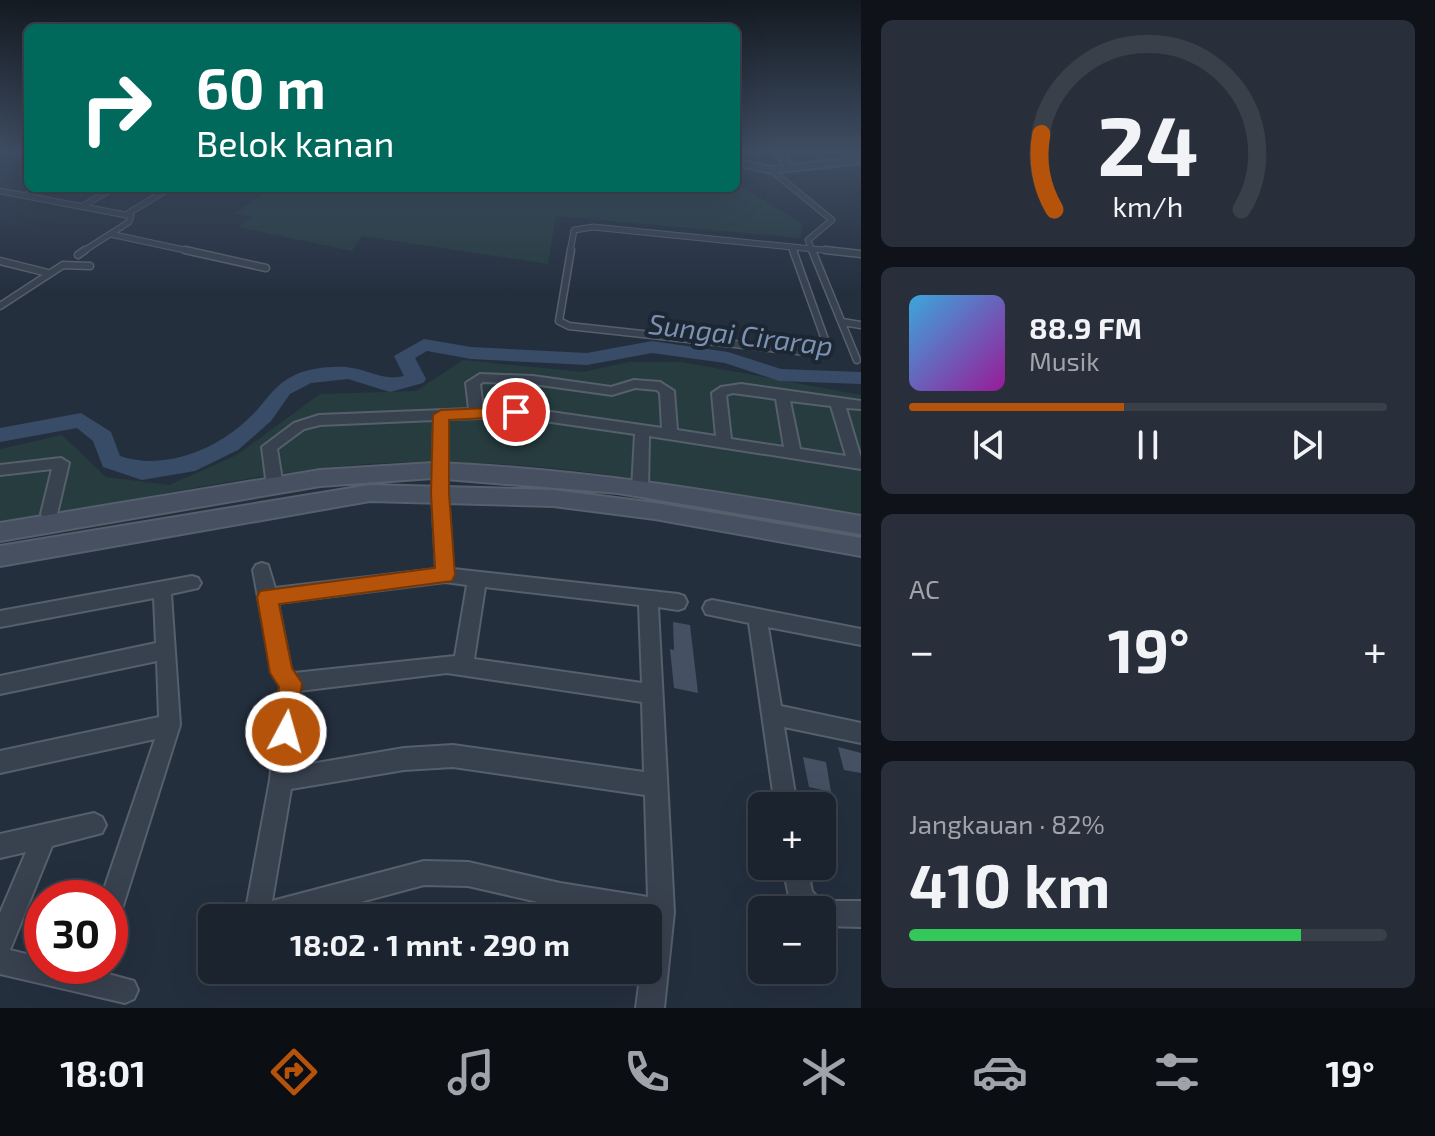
<!DOCTYPE html>
<html lang="id">
<head>
<meta charset="utf-8">
<style>
	:root { --surface:#1b232e; --page:#282f3a; --text:#f1f3f6; --muted:#a0a4aa; --line:#39404a; --accent:#b45309 }
	body { margin:0; font-family:"Exo 2",sans-serif; background:var(--page); color:var(--text); height:100vh; display:flex; flex-direction:column; font-size:30px; white-space:nowrap }
	* { box-sizing:border-box; margin:0 }
	p { font-size:26px; color:var(--muted) }
	.icon { flex:none; width:44px; height:44px; fill:none; stroke:currentColor; stroke-width:2; stroke-linecap:round; stroke-linejoin:round }
	.map { position:relative; flex:1; overflow:hidden }
	.details { display:flex; flex-direction:column; gap:20px; padding:20px; background:#0f1319; width:574px }
	.details>* { flex:none }
	.guide { position:absolute; left:24px; top:24px; width:716px; height:168px; border-radius:12px; box-shadow:0 8px 32px #0002,0 0 0 2px var(--line); background:#00695c; color:#fff; overflow:hidden }
	.buttons { position:absolute; left:748px; top:792px; display:grid; gap:16px }
	.buttons a { display:grid; place-items:center; width:88px; height:88px; border-radius:12px; background:var(--surface); box-shadow:0 8px 32px #0002,0 0 0 2px var(--line); font-size:40px }
	.speed { position:absolute; left:24px; top:880px; display:flex; gap:16px; font-size:40px; font-weight:700; text-align:center }
	.speed>* { display:grid; place-content:center; width:104px; height:104px; border-radius:50%; background:var(--surface); box-shadow:0 8px 32px #0002,0 0 0 2px var(--line); line-height:1 }
	.speed .limit { border:12px solid #d22; background:#fff; color:#111 }
	.pin { position:absolute; display:grid; place-items:center; width:68px; height:68px; color:#fff; margin:-34px; border:4px solid #fff; border-radius:50%; box-shadow:0 2px 8px #0007 }
	.me { position:absolute; width:88px; margin:-44px; rotate:6deg; stroke-linejoin:round; filter:drop-shadow(0 0 6px #0008) }
	.turn { display:flex; align-items:center; gap:28px; height:168px; padding:0 40px; font-size:36px }
	.turn .icon { width:104px; height:104px; stroke-width:2.5 }
	.turn b { display:block; font-size:56px; line-height:68px }
	.big { font-size:60px; font-weight:700; line-height:1.1 }
	.details .widget { flex:1; display:flex; flex-direction:column; justify-content:center; gap:12px; min-width:0; padding:0 28px; border-radius:12px; background:var(--page) }
	.details .dial { align-items:center; gap:0 }
	.dial svg { height:208px; overflow:visible; fill:none; stroke:var(--line); stroke-width:7; stroke-linecap:round; text-anchor:middle }
	.dial text { fill:var(--text); stroke:none }
	.song { display:flex; align-items:center; gap:24px }
	.cover { width:96px; height:96px; border-radius:12px; background:linear-gradient(135deg,hsl(200 70% 55%),hsl(300 70% 35%)) }
	.played { height:8px; border-radius:4px; background:linear-gradient(90deg,var(--accent) 45%,var(--line) 45%) }
	.keys { display:flex; justify-content:space-around; direction:ltr }
	.heat { display:flex; justify-content:space-between; align-items:center; font-size:44px; direction:ltr }
	.charge { height:12px; border-radius:6px; background:linear-gradient(90deg,#34c759 82%,var(--line) 0) }
	.trip { position:absolute; left:198px; top:904px; width:464px; height:80px; border-radius:12px; background:var(--surface); box-shadow:0 8px 32px #0002,0 0 0 2px var(--line); font-weight:700; line-height:80px; text-align:center }
	.menu { display:flex; height:128px; justify-content:space-around; align-items:center; background:#0b0e12; color:var(--muted) }
	.menu .icon { width:56px; height:56px }
	.menu .active { color:var(--accent) }
	.menu b { font-size:36px; color:var(--text) }
	main { display:flex; flex:1; min-height:0 }
	.map>svg:first-child { display:block }
	.green { fill:#263c3f }
	.lines { fill:none; stroke-linecap:round; stroke-linejoin:round }
	.river { fill:#394c67; fill-rule:evenodd }
	.building { fill:#455162 }
	.service-far1-casing { stroke:#565f6c; stroke-width:7 }
	.service-casing { stroke:#565f6c; stroke-width:9 }
	.minor-casing { stroke:#565f6c; stroke-width:4 }
	.secondary-casing { stroke:#565f6c; stroke-width:4 }
	.service-far1 { stroke:#38414e; stroke-width:5 }
	.service { stroke:#38414e; stroke-width:6 }
	.minor { fill:#38414e; fill-rule:evenodd }
	.secondary { fill:#465061; fill-rule:evenodd }
	.route { fill:#b45309; stroke:#753606; stroke-width:2 }
	.labels { text-anchor:middle; dominant-baseline:central; stroke-width:8; stroke-linejoin:round; paint-order:stroke }
	.water-label { font-size:28px; font-style:italic; fill:#7c92b1; stroke:#1d2633 }
</style>
</head>
<body>
<main>
<div class="map">
<svg width="861" height="1008" viewBox="0 0 861 1008">
	<rect width="100%" height="100%" fill="#242f3e"/>
	<path class="green" d="M736 183 803 224 800 238 556 216 548 264 362 236 352 251 238 227 252 217 234 214 271 188H736Z
		M463 360 583 372 629 362H682L861 395V517C723 493 586 464 445 462 298 459 146 501 0 522V449L62 435 106 477 169 485 237 455 320 394 416 391Z"/>
	<g class="lines">
		<path class="river" d="M424 339 471 347 587 353 652 341 728 352 781 369 861 372V384L779 381 725 363 652 353 587 365 471 359 427 351 415 358 426 379 423 383 390 392 348 379 311 383 290 394 271 421 238 450 195 471 142 480 103 467 93 441 77 428 0 442V428L81 413 111 432 120 456C168 472 224 447 257 410 271 394 277 383 297 374 311 368 337 365 352 368 371 371 384 381 404 376L394 356Z"/>
	</g>
	<path class="building" d="M673 622 690 625 698 693 674 688 670 649 674 650Z
		M838 747 861 753V773L844 770Z
		M803 757 826 762 831 792 809 787Z"/>
	<g class="lines">
		<defs>
			<path id="service-far1" d="M836 151 850 161
				M771 170 832 220 808 240 813 252
				M0 191 131 216 129 222 82 252
				M26 195 40 188
				M83 206 113 188
				M127 214 170 188
				M110 234 194 252
				M792 247 844 252
				M792 247 794 252
				M570 252 574 230 593 227 792 247"/>
			<path id="service" d="M185 250 266 268
				M571 250 559 321 569 326 825 354 828 348 793 250
				M812 250 857 360
				M825 250 861 254
				M78 255 85 250
				M0 261 48 273
				M0 306 63 265 90 266
				M842 322 861 325"/>
			<path id="minor" d="M774 151H782L792 165 861 157V163L771 173 736 165V159L771 167 784 166Z
				M480 374 533 376 611 387 634 380 660 382 674 391 677 430 716 436 712 393 721 387 741 384 861 401V409L846 408 861 458V469L649 436 648 489 640 495 632 489 635 434 516 417 448 419V493L453 569 678 594 684 596 687 602 684 608 678 610 658 607 674 912 664 1008H636L641 970H648V918H623L560 907 468 886 424 885 301 918H241L246 909 270 780 280 686 272 673 253 570 256 565 262 563 268 565 275 588 436 569 432 493 434 420 320 425 304 429 277 449 283 486 275 492 267 486 262 447 294 423 319 415 469 409 466 383ZM483 382 533 384 612 395 635 388 657 390 660 393 662 428 516 407 483 409 480 384ZM733 393 776 399 784 447 731 439 726 395ZM790 401 831 406 846 456 800 449ZM445 582 467 585 455 656 294 673 291 669 278 603ZM485 587 639 605 642 683 474 659ZM447 673 642 702 644 772 453 745 404 748 293 767 299 691ZM453 767 645 795 648 897 560 883 468 862 424 861 272 901 291 789 404 770Z
				M61 458 69 463 57 514 55 518H43L41 514 52 469 0 475V465Z
				M192 576 198 578 201 583 198 588 171 594 180 725 122 909 119 918 110 921V898H101L155 739 0 773V751L159 717 157 661 0 694V676L156 643 154 598 0 627V611Z
				M712 600 861 629V645L768 627 781 706 861 723V743L784 727 797 806H775L749 623 706 614 703 608 706 602Z
				M94 813 102 817 106 825 102 833 52 846 10 950 42 958V966H79L134 981 138 990 134 999 125 1003 0 974V913L26 852 0 858V834Z
				M783 866H807L812 891 821 901H861V927L822 926V910H796L789 897Z"/>
			<path id="secondary" d="M433 463C578 468 719 492 861 516V534L618 493 433 478 320 486 0 541V523L320 470Z
				M370 485 553 490 655 503 861 538V556L655 519 553 506 370 501 0 566V546Z"/>
		</defs>
		<use href="#service-far1" class="service-far1-casing"/>
		<use href="#service" class="service-casing"/>
		<use href="#minor" class="minor-casing"/>
		<use href="#secondary" class="secondary-casing"/>
		<use href="#service-far1" class="service-far1"/>
		<use href="#service" class="service"/>
		<use href="#minor" class="minor"/>
		<use href="#secondary" class="secondary"/>
	</g>
	<linearGradient id="sky" x2="0" y2="1"><stop stop-color="#141a22"/><stop offset="0.52" stop-color="#3f4d63"/><stop offset="1" stop-color="#3f4d63" stop-opacity="0"/></linearGradient>
	<rect width="861" height="292" fill="url(#sky)"/>
	<path class="route" d="M516 407 522 409V416L449 420V493L455 575 452 581 279 604 292 668 302 683 294 740 286 743 277 740 274 732 279 687 270 673 257 597 260 591 435 568 431 493 433 415 441 410Z"/>
	<g class="labels">
		<g class="water-label">
			<text transform="translate(741 334) rotate(7)">Sungai Cirarap</text>
		</g>
	</g>
</svg>
<div class="buttons">
<a>+</a>
<a>−</a>
</div>
<div class="speed"><div class="limit">30</div></div>
<div class="pin" style="left:516px;top:412px;background:#d93025"><svg class="icon" aria-label="arrive" viewBox="0 0 24 24"><path d="M6 21V4h12l-3 4 3 4H6"/></svg></div>
<svg class="me" style="left:286px;top:732px" viewBox="-20 -20 40 40"><circle r="17" fill="#b45309" stroke="#fff" stroke-width="3"/><path d="M0-11L8 9 0 5-8 9z" fill="#fff"/></svg>
<div class="trip">18:02 · 1 mnt · 290 m</div>
<div class="guide">
<div class="turn"><svg class="icon" aria-label="right" viewBox="0 0 24 24"><path d="M7 20v-9h11M14 6l5 5-5 5"/></svg><div><b>60 m</b>Belok kanan</div></div>
</div>
</div>
<section class="details">
<div class="widget dial"><svg viewBox="0 0 100 80">
<path d="M14 69A42 42 0 1 1 86 69"/>
<path d="M14 69A42 42 0 0 1 9 40" stroke="#b45309"/>
<text x="50" y="56" font-size="32" font-weight="700">24</text>
<text x="50" y="72" font-size="11">km/h</text>
</svg></div>
<div class="widget">
<div class="song"><i class="cover"></i><div><b>88.9 FM</b><p>Musik</p></div></div>
<div class="played"></div>
<div class="keys"><svg class="icon" aria-label="previous" viewBox="0 0 24 24"><path d="M18 5L8 12l10 7zM5 5v14"/></svg><svg class="icon" aria-label="pause" viewBox="0 0 24 24"><path d="M8 5v14M16 5v14"/></svg><svg class="icon" aria-label="next" viewBox="0 0 24 24"><path d="M6 5l10 7-10 7zM19 5v14"/></svg></div>
</div>
<div class="widget"><p>AC</p>
<div class="heat"><a>−</a><b class="big">19°</b><a>+</a></div>
</div>
<div class="widget"><p>Jangkauan · 82%</p><b class="big">410 km</b><div class="charge"></div></div>
</section>
</main>
<nav class="menu">
<b>18:01</b>
<svg class="icon active" aria-label="directions" viewBox="0 0 24 24"><path d="M12 3l9 9-9 9-9-9zM9 14v-3h6M13 9l2 2-2 2"/></svg>
<svg class="icon" aria-label="music" viewBox="0 0 24 24"><path d="M9 18V5l10-2v13"/><circle cx="6" cy="18" r="3"/><circle cx="16" cy="16" r="3"/></svg>
<svg class="icon" aria-label="phone" viewBox="0 0 24 24"><path d="M5 4h4l2 5-3 2q2 4 5 5l2-3 5 2v4C11 20 4 13 5 4z"/></svg>
<svg class="icon" aria-label="climate" viewBox="0 0 24 24"><path d="M12 3v18M4 7l16 10M4 17L20 7"/></svg>
<svg class="icon" aria-label="car" viewBox="0 0 24 24"><path d="M5 17H2v-5l4-1 3-4h7l3 4 3 1v5h-3M9 17h6M6 11h13"/><circle cx="7" cy="17" r="2"/><circle cx="17" cy="17" r="2"/></svg>
<svg class="icon" aria-label="filters" viewBox="0 0 24 24"><path d="M4 7h16M4 17h16"/><circle cx="9" cy="7" r="2"/><circle cx="15" cy="17" r="2"/></svg>
<b>19°</b>
</nav>
</body>
</html>
